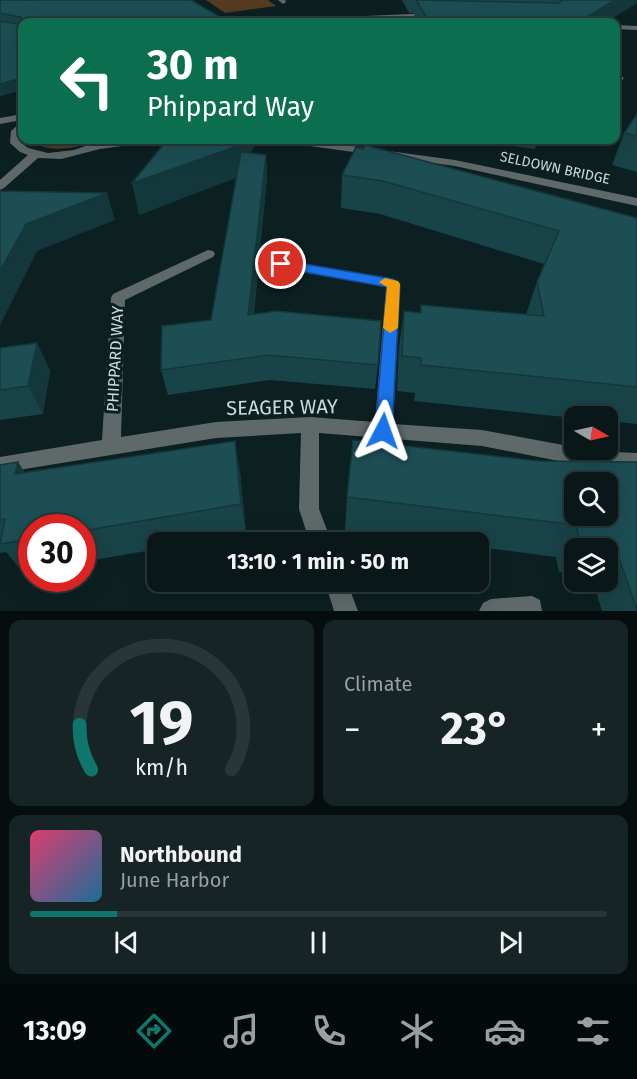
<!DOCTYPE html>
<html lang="en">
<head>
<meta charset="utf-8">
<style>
	:root { --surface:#091719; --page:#172426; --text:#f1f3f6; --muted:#999fa2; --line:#293638; --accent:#0f766e }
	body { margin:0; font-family:"Fira Sans",sans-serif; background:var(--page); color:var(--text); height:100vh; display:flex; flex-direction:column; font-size:22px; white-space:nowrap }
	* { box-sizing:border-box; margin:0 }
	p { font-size:20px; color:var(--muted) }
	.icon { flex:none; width:33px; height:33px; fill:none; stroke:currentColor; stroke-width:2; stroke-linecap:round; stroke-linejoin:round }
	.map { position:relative; height:611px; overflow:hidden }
	.sheet { display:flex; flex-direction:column; gap:9px; padding:9px; background:#050d0e; flex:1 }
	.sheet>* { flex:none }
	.hud { position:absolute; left:18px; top:18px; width:602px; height:126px; border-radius:12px; box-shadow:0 6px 24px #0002,0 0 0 2px var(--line); background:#0b6e4f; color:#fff; overflow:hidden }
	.needle { width:39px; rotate:99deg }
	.controls { position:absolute; left:564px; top:406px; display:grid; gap:12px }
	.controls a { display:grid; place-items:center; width:54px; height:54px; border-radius:12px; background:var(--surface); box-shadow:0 6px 24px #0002,0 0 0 2px var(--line); font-size:30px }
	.speed { position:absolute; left:18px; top:514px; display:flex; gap:12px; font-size:30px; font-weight:700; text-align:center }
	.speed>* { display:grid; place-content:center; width:78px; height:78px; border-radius:50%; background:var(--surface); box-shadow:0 6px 24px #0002,0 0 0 2px var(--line); line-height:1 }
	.speed .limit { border:9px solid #d22; background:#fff; color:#111 }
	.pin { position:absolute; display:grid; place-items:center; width:51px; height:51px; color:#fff; margin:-26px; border:3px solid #fff; border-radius:50%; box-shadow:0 2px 6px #0007 }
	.me { position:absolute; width:66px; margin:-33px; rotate:4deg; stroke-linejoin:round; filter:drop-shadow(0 0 4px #0008) }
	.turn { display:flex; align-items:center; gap:21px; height:126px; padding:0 30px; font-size:27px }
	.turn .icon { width:78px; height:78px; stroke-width:2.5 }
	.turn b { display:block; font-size:42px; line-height:51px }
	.big { font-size:45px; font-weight:700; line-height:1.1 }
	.sheet .widget { flex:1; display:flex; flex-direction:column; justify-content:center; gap:9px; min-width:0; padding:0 21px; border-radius:12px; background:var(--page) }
	.sheet .dial { align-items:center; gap:0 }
	.dial svg { height:156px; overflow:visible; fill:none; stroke:var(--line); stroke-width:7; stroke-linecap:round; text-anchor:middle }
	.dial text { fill:var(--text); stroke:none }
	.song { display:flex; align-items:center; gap:18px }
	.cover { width:72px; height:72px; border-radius:9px; background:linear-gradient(135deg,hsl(340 70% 55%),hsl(200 70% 35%)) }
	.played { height:6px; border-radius:3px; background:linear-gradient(90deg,var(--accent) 15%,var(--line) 15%) }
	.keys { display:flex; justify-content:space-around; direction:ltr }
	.heat { display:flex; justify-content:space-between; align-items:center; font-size:33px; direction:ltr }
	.sheet .tiles { flex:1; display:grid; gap:9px; grid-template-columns:1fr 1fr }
	.widget:last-child { grid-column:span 2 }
	.trip { position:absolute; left:147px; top:532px; width:342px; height:60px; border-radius:12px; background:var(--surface); box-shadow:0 6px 24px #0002,0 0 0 2px var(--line); font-weight:700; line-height:60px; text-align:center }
	.tabs { display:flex; height:96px; justify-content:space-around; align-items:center; background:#04090a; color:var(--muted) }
	.tabs .icon { width:42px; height:42px }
	.tabs .active { color:var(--accent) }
	.tabs b { font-size:27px; color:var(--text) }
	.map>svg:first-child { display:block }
	.green { fill:#543b21 }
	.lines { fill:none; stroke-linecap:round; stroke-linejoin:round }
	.minor { fill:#60696a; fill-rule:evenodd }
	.wall { fill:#184348 }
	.shaded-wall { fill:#14373b }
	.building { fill:#1c4e54; stroke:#14373b; stroke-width:1.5; fill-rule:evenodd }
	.route { fill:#1a73e8; stroke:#114b97; stroke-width:1.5 }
	.slow { fill:#f59e0b }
	.labels { text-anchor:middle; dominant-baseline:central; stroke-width:6; stroke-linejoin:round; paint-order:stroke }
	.far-street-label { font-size:14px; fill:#ced9db; stroke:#0c1f21 }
	.street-label { font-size:16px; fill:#ced9db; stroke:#0c1f21 }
	.near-street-label { font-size:20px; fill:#ced9db; stroke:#0c1f21 }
</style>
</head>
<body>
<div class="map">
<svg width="637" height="611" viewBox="0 0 637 611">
	<rect width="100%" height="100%" fill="#0c1f21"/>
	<path class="green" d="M206 0H268L276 6 225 13Z
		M29 140H96C76 149 48 154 29 140Z"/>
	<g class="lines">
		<path class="minor" d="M278 0H285L286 2 283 4Z
			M433 13 436 17 321 22 365 16Z
			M615 25 637 26V30L615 29Z
			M615 72 624 78 615 87Z
			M22 114V120L0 124V118Z
			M22 121 20 142 28 148 48 153 74 150 103 140H149L144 143 100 149 61 159 38 158 4 188 0 190V180L28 155 20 152 10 143 11 131Z
			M283 140H307L455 160 637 198V206L455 166 288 143Z
			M208 250 213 251 215 254 213 257 125 300 121 437 216 422 310 417 375 422 386 287 276 267 274 264 281 260 398 281 400 284 393 424 482 430 574 447V450L637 453V469L564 462 482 446 319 433V509L332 543H310L299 509 301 433 216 438 0 473V457L102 440 111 298 113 294Z
			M325 582H347L358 611H334Z
			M532 596 540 600 542 611H479L483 603 491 599Z"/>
	</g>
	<path class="wall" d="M0 0H191L22 22V90L0 96Z
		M402 0H637V3L606 22H414L415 13H409Z
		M637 114V172L612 165 624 133Z
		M471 140H537L535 149Z
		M250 153 266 155 267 177 254 314 378 365 375 389 270 380 168 395 161 370 211 320 236 177 139 215Z
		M342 175 637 218V424L608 421V417L574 418 414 401 415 393 397 391 399 347 404 311 420 313 421 305 526 314 537 282 544 264 380 214 341 208Z
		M37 343 50 371 43 414 0 420V348Z
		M539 461 637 462V611H602L593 582H608V549H574V572H559L556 557 478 547V543H443L345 530 347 497Z
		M18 462 25 473 240 472 246 533 191 543H158V549L82 562V528H32V571L23 572 6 552 0 553V465Z"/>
	<path class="shaded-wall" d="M615 0H637V3L606 22H578Z
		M22 78V90L0 96V84Z
		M238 140H258L236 178 139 215 132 183Z
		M266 155 267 177 251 339 248 315Z
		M107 193 115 220 37 251 0 325V271L26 224Z
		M37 343 50 371 43 414 28 386Z
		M235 441 240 472 246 533 241 504Z
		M18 462 37 492 15 474Z"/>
	<path class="building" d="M0 0H191L227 21 222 22H22V78L0 84V21L18 24 21 22V17L0 13Z
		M416 0 559 3 562 1 561 0H615L578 22 517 17 519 22H429Z
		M637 114V136L624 133Z
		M167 140H238L232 148 132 183Z
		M365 145 637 218V387L421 365V358L402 356 404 311 421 313V305L544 316 537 282 559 231 383 181 342 175 356 147 363 149Z
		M241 152 266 155 248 315 276 311 381 321 378 365 268 355 161 370 162 326 211 320Z
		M0 191 107 193 26 224 0 271Z
		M37 343 28 386 0 390V348Z
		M353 440 539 461 637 462V610L613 541H580L576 525 347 497ZM574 483H608V516H574Z
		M235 441 241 504 82 531V528H32V539L0 544 5 519 0 520V465L18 462 15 474Z"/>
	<path class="route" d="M281 260 393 279 400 284 392 431 389 436 383 438 377 436 375 431 387 287 276 267 275 264 276 261Z"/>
	<path class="slow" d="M385 278 398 281 400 284 398 328 390 333 383 328 387 287 379 282Z"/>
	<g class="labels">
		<g class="far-street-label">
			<text transform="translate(555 168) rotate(12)">SELDOWN BRIDGE</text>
		</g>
		<g class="street-label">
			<text transform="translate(115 359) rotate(-87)">PHIPPARD WAY</text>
		</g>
		<g class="near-street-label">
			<text transform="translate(282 407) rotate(-1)">SEAGER WAY</text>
		</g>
	</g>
</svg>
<div class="controls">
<a><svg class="needle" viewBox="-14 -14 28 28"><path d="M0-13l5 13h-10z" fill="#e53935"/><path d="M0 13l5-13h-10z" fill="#999fa2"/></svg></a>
<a><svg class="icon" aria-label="search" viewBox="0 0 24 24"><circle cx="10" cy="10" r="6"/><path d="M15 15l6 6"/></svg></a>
<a><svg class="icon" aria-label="layers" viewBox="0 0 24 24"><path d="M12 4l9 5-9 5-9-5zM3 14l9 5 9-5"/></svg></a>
</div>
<div class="speed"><div class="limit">30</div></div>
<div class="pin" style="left:281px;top:264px;background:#d93025"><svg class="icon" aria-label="arrive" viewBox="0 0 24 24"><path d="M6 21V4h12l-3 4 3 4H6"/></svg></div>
<svg class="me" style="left:383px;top:431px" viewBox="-20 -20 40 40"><path d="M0-17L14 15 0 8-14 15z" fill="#1a73e8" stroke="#fff" stroke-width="4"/></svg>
<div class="trip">13:10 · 1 min · 50 m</div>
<div class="hud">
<div class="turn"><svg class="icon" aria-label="left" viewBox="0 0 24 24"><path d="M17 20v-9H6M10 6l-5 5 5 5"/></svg><div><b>30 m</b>Phippard Way</div></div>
</div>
</div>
<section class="sheet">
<div class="tiles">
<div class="widget dial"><svg viewBox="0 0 100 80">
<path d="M14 69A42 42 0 1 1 86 69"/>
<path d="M14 69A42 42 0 0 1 8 46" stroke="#0f766e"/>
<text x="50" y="56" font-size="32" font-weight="700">19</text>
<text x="50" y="72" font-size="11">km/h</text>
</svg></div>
<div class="widget"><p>Climate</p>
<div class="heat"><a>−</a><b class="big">23°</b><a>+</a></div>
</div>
<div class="widget">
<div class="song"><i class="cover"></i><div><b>Northbound</b><p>June Harbor</p></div></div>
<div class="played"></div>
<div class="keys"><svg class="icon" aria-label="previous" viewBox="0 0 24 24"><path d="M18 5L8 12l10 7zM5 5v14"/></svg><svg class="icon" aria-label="pause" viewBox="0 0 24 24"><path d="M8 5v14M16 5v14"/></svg><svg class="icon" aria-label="next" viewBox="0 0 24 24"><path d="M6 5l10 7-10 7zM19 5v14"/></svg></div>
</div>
</div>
</section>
<nav class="tabs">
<b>13:09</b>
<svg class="icon active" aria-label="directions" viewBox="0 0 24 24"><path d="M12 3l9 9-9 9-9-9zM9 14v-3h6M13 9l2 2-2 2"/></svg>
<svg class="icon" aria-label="music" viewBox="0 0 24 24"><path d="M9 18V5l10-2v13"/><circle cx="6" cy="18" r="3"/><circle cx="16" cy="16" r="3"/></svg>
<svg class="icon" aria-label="phone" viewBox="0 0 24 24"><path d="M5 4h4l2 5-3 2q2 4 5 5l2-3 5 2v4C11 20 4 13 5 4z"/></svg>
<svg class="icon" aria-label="climate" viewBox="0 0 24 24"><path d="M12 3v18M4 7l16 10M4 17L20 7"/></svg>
<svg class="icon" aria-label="car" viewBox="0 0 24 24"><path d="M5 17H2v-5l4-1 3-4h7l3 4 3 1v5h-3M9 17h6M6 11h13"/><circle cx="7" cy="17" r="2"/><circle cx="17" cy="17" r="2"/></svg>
<svg class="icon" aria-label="filters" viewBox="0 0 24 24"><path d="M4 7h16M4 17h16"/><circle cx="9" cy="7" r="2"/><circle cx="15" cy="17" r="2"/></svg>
</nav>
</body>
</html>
